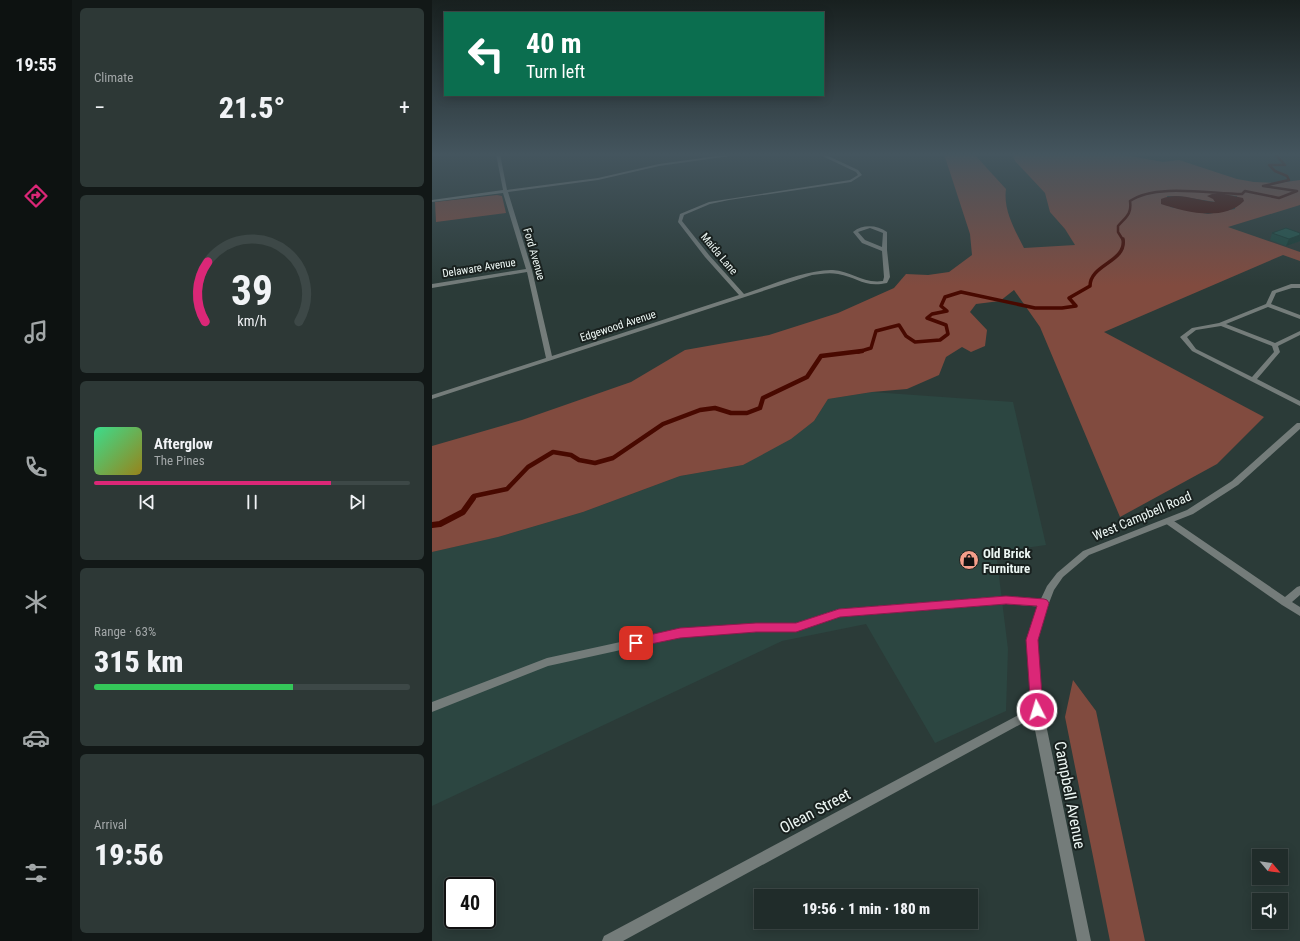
<!DOCTYPE html>
<html lang="en">
<head>
<meta charset="utf-8">
<style>
	:root { --surface:#202c2a; --page:#2d3836; --text:#f1f3f6; --muted:#a2a7a8; --line:#3d4847; --accent:#db2777 }
	body { margin:0; font-family:"Roboto Condensed",sans-serif; background:var(--page); color:var(--text); height:100vh; display:flex; flex-direction:column; font-size:15px; white-space:nowrap }
	* { box-sizing:border-box; margin:0 }
	p { font-size:13px; color:var(--muted) }
	.icon { flex:none; width:22px; height:22px; fill:none; stroke:currentColor; stroke-width:2; stroke-linecap:round; stroke-linejoin:round }
	.map { position:relative; flex:1; overflow:hidden }
	.drawer { display:flex; flex-direction:column; gap:8px; padding:8px; background:#121817; width:360px }
	.drawer>* { flex:none }
	.guide { position:absolute; left:12px; top:12px; width:380px; height:84px; border-radius:0px; box-shadow:0 2px 10px #0003,0 0 0 1px var(--line); background:#0b6e4f; color:#fff; overflow:hidden }
	.needle { width:26px; rotate:119deg }
	.tools { position:absolute; left:820px; top:849px; display:grid; gap:8px }
	.tools a { display:grid; place-items:center; width:36px; height:36px; border-radius:0px; background:var(--surface); box-shadow:0 2px 10px #0003,0 0 0 1px var(--line); font-size:20px }
	.speed { position:absolute; left:12px; top:877px; display:flex; gap:8px; font-size:20px; font-weight:700; text-align:center }
	.speed>* { display:grid; place-content:center; width:52px; height:52px; border-radius:50%; background:var(--surface); box-shadow:0 2px 10px #0003,0 0 0 1px var(--line); line-height:1 }
	.speed .limit { border:2px solid #111; border-radius:6px; background:#fff; color:#111 }
	.pin { position:absolute; display:grid; place-items:center; width:34px; height:34px; color:#fff; margin:-17px; border-radius:8px; box-shadow:0 2px 6px #0006 }
	.me { position:absolute; width:44px; margin:-22px; rotate:355deg; stroke-linejoin:round; filter:drop-shadow(0 0 3px #0008) }
	.turn { display:flex; align-items:center; gap:14px; height:84px; padding:0 16px; font-size:18px }
	.turn .icon { width:52px; height:52px; stroke-width:2.5 }
	.turn b { display:block; font-size:28px; line-height:34px }
	.big { font-size:30px; font-weight:800; line-height:1.1 }
	.drawer .widget { flex:1; display:flex; flex-direction:column; justify-content:center; gap:6px; min-width:0; padding:0 14px; border-radius:6px; background:var(--page) }
	.drawer .dial { align-items:center; gap:0 }
	.dial svg { height:104px; overflow:visible; fill:none; stroke:var(--line); stroke-width:7; stroke-linecap:round; text-anchor:middle }
	.dial text { fill:var(--text); stroke:none }
	.song { display:flex; align-items:center; gap:12px }
	.cover { width:48px; height:48px; border-radius:6px; background:linear-gradient(135deg,hsl(150 70% 55%),hsl(50 70% 35%)) }
	.played { height:4px; border-radius:2px; background:linear-gradient(90deg,var(--accent) 75%,var(--line) 75%) }
	.keys { display:flex; justify-content:space-around; direction:ltr }
	.heat { display:flex; justify-content:space-between; align-items:center; font-size:22px; direction:ltr }
	.charge { height:6px; border-radius:3px; background:linear-gradient(90deg,#34c759 63%,var(--line) 0) }
	.trip { position:absolute; left:322px; top:889px; width:224px; height:40px; border-radius:0px; background:var(--surface); box-shadow:0 2px 10px #0003,0 0 0 1px var(--line); font-weight:800; line-height:40px; text-align:center }
	main { display:flex; flex:1; min-height:0 }
	.menu { display:flex; flex-direction:column; width:72px; justify-content:space-around; align-items:center; background:#0d1211; color:var(--muted) }
	.menu .icon { width:28px; height:28px }
	.menu .selected { color:var(--accent) }
	.menu b { font-size:18px; color:var(--text) }
	.map>svg:first-child { display:block }
	.built { fill:#2c4641 }
	.green { fill:#814b3f; fill-rule:evenodd }
	.water { fill:#480900 }
	.lines { fill:none; stroke-linecap:round; stroke-linejoin:round }
	.stream-far3 { stroke:#480900; stroke-width:2.5 }
	.stream-far2 { stroke:#480900; stroke-width:3.5 }
	.stream-far1 { stroke:#480900; stroke-width:4.5 }
	.stream { stroke:#480900; stroke-width:6 }
	.service { fill:#747c7a; fill-rule:evenodd }
	.minor { fill:#747c7a; fill-rule:evenodd }
	.tertiary { fill:#747c7a; fill-rule:evenodd }
	.wall { fill:#1d4941 }
	.shaded-wall { fill:#183c35 }
	.building { fill:#22554c; stroke:#183c35 }
	.route { fill:#db2777; stroke:#8e194d }
	.labels { text-anchor:middle; dominant-baseline:central; stroke-width:4; stroke-linejoin:round; paint-order:stroke }
	.far-street-label { font-size:11px; fill:#edf7f4; stroke:#19211f }
	.street-label { font-size:13px; fill:#edf7f4; stroke:#19211f }
	.poi-label { font-size:13px; font-weight:bold; fill:#edf7f4; stroke:#19211f; text-anchor:start }
	.near-street-label { font-size:16px; fill:#edf7f4; stroke:#19211f }
</style>
</head>
<body>
<main>
<nav class="menu">
<b>19:55</b>
<svg class="icon selected" aria-label="directions" viewBox="0 0 24 24"><path d="M12 3l9 9-9 9-9-9zM9 14v-3h6M13 9l2 2-2 2"/></svg>
<svg class="icon" aria-label="music" viewBox="0 0 24 24"><path d="M9 18V5l10-2v13"/><circle cx="6" cy="18" r="3"/><circle cx="16" cy="16" r="3"/></svg>
<svg class="icon" aria-label="phone" viewBox="0 0 24 24"><path d="M5 4h4l2 5-3 2q2 4 5 5l2-3 5 2v4C11 20 4 13 5 4z"/></svg>
<svg class="icon" aria-label="climate" viewBox="0 0 24 24"><path d="M12 3v18M4 7l16 10M4 17L20 7"/></svg>
<svg class="icon" aria-label="car" viewBox="0 0 24 24"><path d="M5 17H2v-5l4-1 3-4h7l3 4 3 1v5h-3M9 17h6M6 11h13"/><circle cx="7" cy="17" r="2"/><circle cx="17" cy="17" r="2"/></svg>
<svg class="icon" aria-label="filters" viewBox="0 0 24 24"><path d="M4 7h16M4 17h16"/><circle cx="9" cy="7" r="2"/><circle cx="15" cy="17" r="2"/></svg>
</nav>
<section class="drawer">
<div class="widget"><p>Climate</p>
<div class="heat"><a>−</a><b class="big">21.5°</b><a>+</a></div>
</div>
<div class="widget dial"><svg viewBox="0 0 100 80">
<path d="M14 69A42 42 0 1 1 86 69"/>
<path d="M14 69A42 42 0 0 1 16 23" stroke="#db2777"/>
<text x="50" y="56" font-size="32" font-weight="700">39</text>
<text x="50" y="72" font-size="11">km/h</text>
</svg></div>
<div class="widget">
<div class="song"><i class="cover"></i><div><b>Afterglow</b><p>The Pines</p></div></div>
<div class="played"></div>
<div class="keys"><svg class="icon" aria-label="previous" viewBox="0 0 24 24"><path d="M18 5L8 12l10 7zM5 5v14"/></svg><svg class="icon" aria-label="pause" viewBox="0 0 24 24"><path d="M8 5v14M16 5v14"/></svg><svg class="icon" aria-label="next" viewBox="0 0 24 24"><path d="M6 5l10 7-10 7zM19 5v14"/></svg></div>
</div>
<div class="widget"><p>Range · 63%</p><b class="big">315 km</b><div class="charge"></div></div>
<div class="widget"><p>Arrival</p><b class="big">19:56</b></div>
</section>
<div class="map">
<svg width="868" height="941" viewBox="0 0 868 941">
	<rect width="100%" height="100%" fill="#2b3b38"/>
	<path class="built" d="M440 392 581 402 614 545 564 552 576 649 574 711 503 743 434 624 350 641 0 806V552L66 537 151 512 248 476 311 465 382 421 396 399Z"/>
	<path class="green" d="M512 154H542L574 189C571 210 583 230 592 248L643 245 633 229 618 212 613 193 583 161 580 154H687L731 162 747 160 805 179 822 182 846 183 868 180V205L796 227 868 252V261L851 255 672 332 832 417 785 464 688 517 608 327 582 290 568 301 544 304 538 312 555 330 553 346 539 352 530 347 514 357 507 375 475 389 440 392 396 399 382 421 359 439 311 465 248 476 151 512 66 537 0 552V446L90 420 199 382 253 350 337 335 406 313 462 288 474 274 496 275 517 272 540 255 538 234ZM780 194 805 196 803 209 776 214 738 207 735 196H746L783 202Z
		M65 195 70 196 74 213 4 222 3 202Z
		M641 680 664 711 713 941H678L633 717Z"/>
	<path class="water" d="M780 194H792L811 198 812 201C791 222 754 212 729 204V199C745 191 766 201 783 202L781 199 775 196Z"/>
	<g class="lines">
		<path class="stream-far3" d="M691 240 686 232V226C694 217 700 214 698 201 724 183 779 194 810 194L813 191 847 198 865 191 831 186 857 180 855 176 843 171 837 165H853L843 154"/>
		<path class="stream-far2" d="M426 352 439 348 444 331 467 325 474 336 483 342 508 340 516 334 514 325 495 318 500 314 515 311 509 306 513 297 529 292 603 308H630L644 306 637 298 658 286C658 264 695 262 691 239"/>
		<path class="stream-far1" d="M40 499 42 496 75 489 96 467 121 452 139 455 147 460 163 463 181 458 231 424 268 410 283 408 299 413H315L328 408 331 398 375 377 389 356 430 351"/>
		<path class="stream" d="M0 525 8 524 31 512 41 498"/>
		<path class="service" d="M859 284H868V288H860L844 293 839 304 868 315V319L836 307 794 324 843 343 868 331V335L846 346 848 352 825 379 868 401V406L760 351 748 337 760 328 787 323 834 304 840 291ZM789 326 840 346 842 352 820 377 764 349 755 337 764 330Z
			M736 518 739 519 853 597 865 587 868 586V595L860 602 868 607V616L850 605 733 523 732 521Z
			M574 596 612 599 615 600 617 603 615 606 612 607 574 604 407 617 364 631 324 632 248 637 116 666 0 712V702L115 658 248 629 324 624 364 623 407 609Z"/>
		<path class="minor" d="M64 154H68L75 190 166 178 227 164 299 154H312L227 166 166 180 76 192 100 270 120 356 307 295 273 257 246 222 248 214 277 202 418 180 426 175 424 172 386 154H392L426 170 430 175 419 182 297 200 278 204 252 215 250 221 277 255 312 294C336 286 376 269 401 270 419 271 431 284 451 281L452 277 450 251 430 243 421 232C431 224 445 225 455 232V250L458 277 455 283C432 288 425 277 406 274 397 272 388 274 380 275L0 399V395L114 358 95 272 0 288V284L94 269 71 193 0 202V200L71 190ZM438 228 451 233 450 247 433 240 426 232Z
			M605 705 609 707 611 710 609 713 191 941H170L172 936Z"/>
		<path class="tertiary" d="M865 423H868V429L806 485 761 514 657 555 631 577 622 590 617 603 605 640 611 710 659 941H645L599 710 595 640 607 603 615 586 625 573 651 551 755 510 800 481Z"/>
	</g>
	<path class="wall" d="M840 233 868 241 854 246 838 240Z"/>
	<path class="shaded-wall" d="M868 235V241L854 246 857 239Z"/>
	<path class="building" d="M854 228 868 233V235L857 239 840 233Z"/>
	<linearGradient id="sky" x2="0" y2="1"><stop stop-color="#18201f"/><stop offset="0.54" stop-color="#44555e"/><stop offset="1" stop-color="#44555e" stop-opacity="0"/></linearGradient>
	<rect width="868" height="286" fill="url(#sky)"/>
	<path class="route" d="M574 596 612 599 615 600 617 603 606 640 611 710 609 714 605 716 600 714 599 710 594 640 605 606 574 604 408 617 364 632H324L248 638 204 647 200 646 198 643 200 639 204 638 248 628 324 623H364L407 609Z"/>
	<defs>
		<symbol id="shop-disc" viewBox="-11 -11 22 22"><circle r="9.5" fill="#f49e8a" stroke="#19211f"/><path d="M-5-2.5h2.3a2.7 3.5 0 0 1 5.4 0H5L5.5 6h-11ZM-1.5-2.5h3a1.5 2.3 0 0 0-3 0Z" fill="#111"/></symbol>
	</defs>
	<g fill-rule="evenodd">
		<use href="#shop-disc" x="526" y="549" width="22" height="22"/>
	</g>
	<g class="labels">
		<g class="far-street-label">
			<text transform="translate(102 254) rotate(74)">Ford Avenue</text>
			<text transform="translate(287 254) rotate(50)">Maida Lane</text>
			<text transform="translate(47 268) rotate(-9)">Delaware Avenue</text>
			<text transform="translate(186 326) rotate(-18)">Edgewood Avenue</text>
		</g>
		<g class="street-label">
			<text transform="translate(710 516) rotate(-23)">West Campbell Road</text>
		</g>
		<g class="poi-label">
			<text x="551" y="553">Old Brick<tspan x="551" dy="15">Furniture</tspan></text>
		</g>
		<g class="near-street-label">
			<text transform="translate(638 795) rotate(79)">Campbell Avenue</text>
			<text transform="translate(383 811) rotate(-28)">Olean Street</text>
		</g>
	</g>
</svg>
<div class="tools">
<a><svg class="needle" viewBox="-14 -14 28 28"><path d="M0-13l5 13h-10z" fill="#e53935"/><path d="M0 13l5-13h-10z" fill="#a2a7a8"/></svg></a>
<a><svg class="icon" aria-label="sound" viewBox="0 0 24 24"><path d="M4 9h4l5-4v14l-5-4H4zM17 9q2 3 0 6"/></svg></a>
</div>
<div class="speed"><div class="limit">40</div></div>
<div class="pin" style="left:204px;top:643px;background:#d93025"><svg class="icon" aria-label="arrive" viewBox="0 0 24 24"><path d="M6 21V4h12l-3 4 3 4H6"/></svg></div>
<svg class="me" style="left:605px;top:710px" viewBox="-20 -20 40 40"><circle r="17" fill="#db2777" stroke="#fff" stroke-width="3"/><path d="M0-11L8 9 0 5-8 9z" fill="#fff"/></svg>
<div class="trip">19:56 · 1 min · 180 m</div>
<div class="guide">
<div class="turn"><svg class="icon" aria-label="left" viewBox="0 0 24 24"><path d="M17 20v-9H6M10 6l-5 5 5 5"/></svg><div><b>40 m</b>Turn left</div></div>
</div>
</div>
</main>
</body>
</html>
